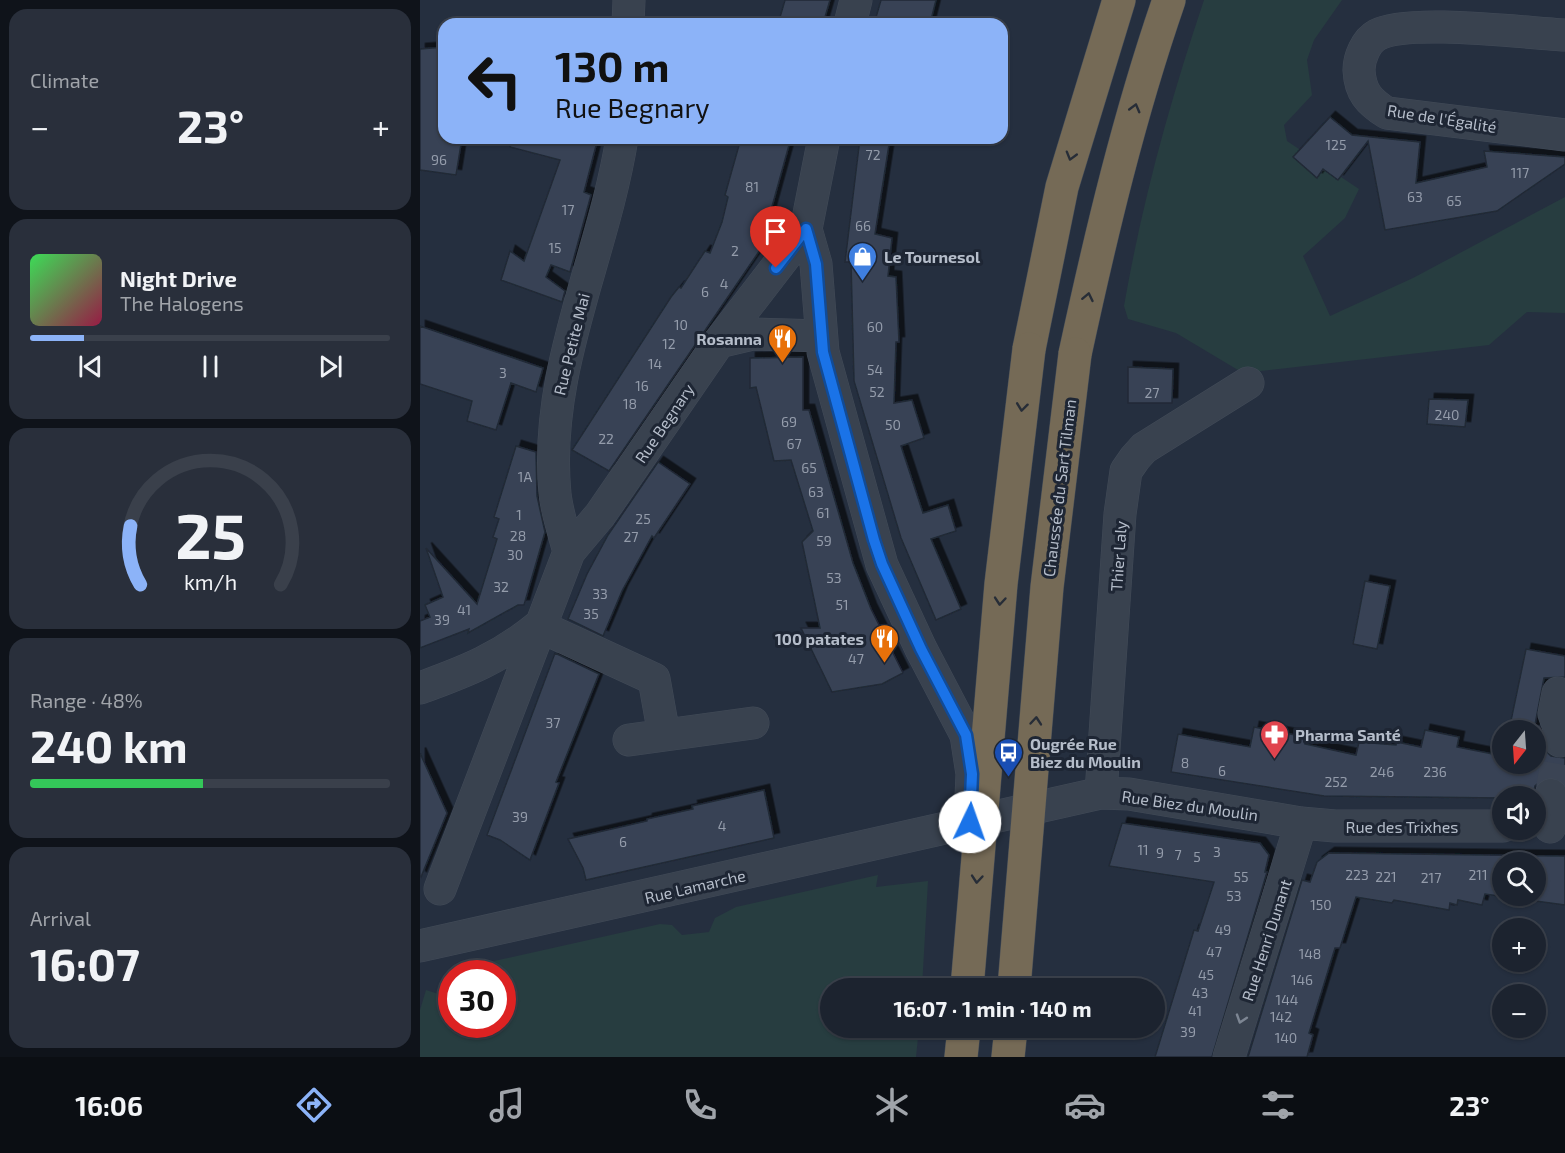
<!DOCTYPE html>
<html lang="en">
<head>
<meta charset="utf-8">
<style>
	:root { --surface:#1c232f; --page:#292f3b; --text:#f1f3f6; --muted:#a0a4aa; --line:#3a404b; --accent:#8cb3f8 }
	body { margin:0; font-family:"Exo 2",sans-serif; background:var(--page); color:var(--text); height:100vh; display:flex; flex-direction:column; font-size:22px; white-space:nowrap }
	* { box-sizing:border-box; margin:0 }
	p { font-size:20px; color:var(--muted) }
	.icon { flex:none; width:33px; height:33px; fill:none; stroke:currentColor; stroke-width:2; stroke-linecap:round; stroke-linejoin:round }
	.map { position:relative; flex:1; overflow:hidden }
	.sheet { display:flex; flex-direction:column; gap:9px; padding:9px; background:#0f131a; width:420px }
	.sheet>* { flex:none }
	.banner { position:absolute; left:18px; top:18px; width:570px; height:126px; border-radius:18px; box-shadow:0 2px 4px #0004,0 0 0 2px var(--line); background:#8cb3f8; color:#111; overflow:hidden }
	.needle { width:39px; rotate:197deg }
	.tools { position:absolute; left:1072px; top:720px; display:grid; gap:12px }
	.tools a { display:grid; place-items:center; width:54px; height:54px; border-radius:50%; background:var(--surface); box-shadow:0 2px 4px #0004,0 0 0 2px var(--line); font-size:30px }
	.speed { position:absolute; left:18px; top:960px; display:flex; gap:12px; font-size:30px; font-weight:700; text-align:center }
	.speed>* { display:grid; place-content:center; width:78px; height:78px; border-radius:50%; background:var(--surface); box-shadow:0 2px 4px #0004,0 0 0 2px var(--line); line-height:1 }
	.speed .limit { border:9px solid #d22; background:#fff; color:#111 }
	.pin { position:absolute; display:grid; place-items:center; width:51px; height:51px; color:#fff; margin:-62px -26px; border-radius:50% 50% 50% 0; rotate:-45deg; box-shadow:0 0 6px #0007 }
	.pin .icon { rotate:45deg }
	.me { position:absolute; width:66px; margin:-33px; rotate:3deg; stroke-linejoin:round; filter:drop-shadow(0 0 4px #0008) }
	.turn { display:flex; align-items:center; gap:21px; height:126px; padding:0 18px; font-size:27px }
	.turn .icon { width:78px; height:78px; stroke-width:2.5 }
	.turn b { display:block; font-size:42px; line-height:51px }
	.big { font-size:45px; font-weight:700; line-height:1.1 }
	.sheet .card { flex:1; display:flex; flex-direction:column; justify-content:center; gap:9px; min-width:0; padding:0 21px; border-radius:18px; background:var(--page) }
	.sheet .dial { align-items:center; gap:0 }
	.dial svg { height:156px; overflow:visible; fill:none; stroke:var(--line); stroke-width:7; stroke-linecap:round; text-anchor:middle }
	.dial text { fill:var(--text); stroke:none }
	.song { display:flex; align-items:center; gap:18px }
	.cover { width:72px; height:72px; border-radius:9px; background:linear-gradient(135deg,hsl(130 70% 55%),hsl(340 70% 35%)) }
	.played { height:6px; border-radius:3px; background:linear-gradient(90deg,var(--accent) 15%,var(--line) 15%) }
	.keys { display:flex; justify-content:space-around; direction:ltr }
	.heat { display:flex; justify-content:space-between; align-items:center; font-size:33px; direction:ltr }
	.charge { height:9px; border-radius:4px; background:linear-gradient(90deg,#34c759 48%,var(--line) 0) }
	.trip { position:absolute; left:400px; top:978px; width:345px; height:60px; border-radius:30px; background:var(--surface); box-shadow:0 2px 4px #0004,0 0 0 2px var(--line); font-weight:700; line-height:60px; text-align:center }
	.tab-bar { display:flex; height:96px; justify-content:space-around; align-items:center; background:#0b0e13; color:var(--muted) }
	.tab-bar .icon { width:42px; height:42px }
	.tab-bar .current { color:var(--accent) }
	.tab-bar b { font-size:27px; color:var(--text) }
	main { display:flex; flex:1; min-height:0 }
	.map>svg:first-child { display:block }
	.green { fill:#273d40 }
	.building { fill:#374355; stroke:#202936; stroke-width:1.5; fill-rule:evenodd; filter:url(#shadow) }
	.lines { fill:none; stroke-linecap:round; stroke-linejoin:round }
	.minor-tunnel { stroke:#3b4454; stroke-width:32; stroke-dasharray:32 16; stroke-linecap:butt }
	.minor-casing { stroke:#424b58; stroke-width:33 }
	.highway-casing { stroke:#414a57; stroke-width:34 }
	.minor { stroke:#39424f; stroke-width:32 }
	.highway { stroke:#756a56; stroke-width:33 }
	.highway-bridge-casing { stroke:#414a57; stroke-width:34; stroke-linecap:butt }
	.highway-bridge { stroke:#756a56; stroke-width:33 }
	.oneway { stroke:#272d37 }
	.oneway2 { stroke:#7d8693 }
	.route-casing { stroke:#114b97; stroke-width:15 }
	.route { stroke:#1a73e8; stroke-width:10 }
	.labels { text-anchor:middle; dominant-baseline:central; stroke-width:6; stroke-linejoin:round; paint-order:stroke }
	.number-label { font-size:14px; fill:#949cab }
	.street-label { font-size:16px; fill:#b5bdca; stroke:#1e2634 }
	.poi-label { font-size:16px; font-weight:bold; fill:#b5bdca; stroke:#1e2634; text-anchor:start }
</style>
</head>
<body>
<main>
<section class="sheet">
<div class="card"><p>Climate</p>
<div class="heat"><a>−</a><b class="big">23°</b><a>+</a></div>
</div>
<div class="card">
<div class="song"><i class="cover"></i><div><b>Night Drive</b><p>The Halogens</p></div></div>
<div class="played"></div>
<div class="keys"><svg class="icon" aria-label="previous" viewBox="0 0 24 24"><path d="M18 5L8 12l10 7zM5 5v14"/></svg><svg class="icon" aria-label="pause" viewBox="0 0 24 24"><path d="M8 5v14M16 5v14"/></svg><svg class="icon" aria-label="next" viewBox="0 0 24 24"><path d="M6 5l10 7-10 7zM19 5v14"/></svg></div>
</div>
<div class="card dial"><svg viewBox="0 0 100 80">
<path d="M14 69A42 42 0 1 1 86 69"/>
<path d="M14 69A42 42 0 0 1 9 39" stroke="#8cb3f8"/>
<text x="50" y="56" font-size="32" font-weight="700">25</text>
<text x="50" y="72" font-size="11">km/h</text>
</svg></div>
<div class="card"><p>Range · 48%</p><b class="big">240 km</b><div class="charge"></div></div>
<div class="card"><p>Arrival</p><b class="big">16:07</b></div>
</section>
<div class="map">
<svg width="1145" height="1057" viewBox="0 0 1145 1057">
	<defs>
		<filter id="shadow"><feDropShadow dx="5.5" dy="-5.5" stdDeviation="0" flood-color="#0009"/></filter>
	</defs>
	<rect width="100%" height="100%" fill="#252f3f"/>
	<path class="green" d="M784 0H922L894 40 887 60 892 95 864 125 867 141 939 189 925 218 883 256 910 316 993 278 1145 197V313L1107 312 1069 345 823 373 756 333 708 319 704 306C722 202 750 101 784 0Z
		M458 875 456 887 508 881 502 988H411V1028H499L496 1057H0V1010L6 990 31 998 32 1024H82V974L67 973 74 961 240 924 252 925 262 935 289 932 295 918 316 907Z"/>
	<path class="building" d="M365 0H410L403 24H358Z
		M461 0H516L510 24H454Z
		M24 47V138H42L36 175 0 170V49Z
		M910 117 932 135 1000 142 996 183 1067 167 1064 151 1145 157V164L1077 211 965 230 948 141 918 180 903 169 897 178 873 157Z
		M91 138H178L164 192 171 195 150 272 131 265 126 277 145 291 142 302 81 280 90 251 104 261 140 160 90 147Z
		M321 138H371L340 250 189 471 152 450 251 297 259 287 261 288 285 251 290 253 302 222 308 197 305 195Z
		M440 138H470L455 234 472 238 468 276 476 277 479 342H476L474 403 492 400 504 438 481 446 503 513 528 505 536 531 511 539 541 609 516 620 481 538 434 381 431 262H425Z
		M0 326 123 368 116 392 91 383 76 430 47 421 52 401 0 384Z
		M383 357V410H389L433 563 451 609 483 673 462 684 412 692 381 628H400L382 542 393 531 371 460 354 461 336 387 330 388V358Z
		M708 367 753 369 752 403H708Z
		M1009 399 1048 400 1045 427 1007 424Z
		M96 446 116 452 117 496 125 532 104 605H98L48 633 49 629 0 648V621L10 617 5 605 23 597 6 548 57 604 77 539 73 537 79 519 74 517Z
		M238 462 270 484 234 538 232 536 202 591 183 636 148 619 167 574 188 535Z
		M945 581 970 586 957 649 933 644Z
		M1106 649 1145 656V677L1124 678 1114 730H1089Z
		M135 653 179 674 136 782 139 783 110 860 80 840 67 835Z
		M834 727 886 737 885 744 936 755 939 742 976 745 977 742 1001 747 1005 730 1039 737 1037 747 1083 756V764H1116V732H1121L1124 749 1131 756 1145 758V768L1143 782 1132 777 1123 779 1115 786 1113 796 1083 798 904 796 751 772 758 734 830 747Z
		M0 753 27 813 1 877 0 876Z
		M344 790 354 838 166 880 163 868 148 839 227 821V819L273 809 272 806Z
		M702 823 840 843 849 855 845 872H847L792 1057H735L774 930 778 931 794 882 689 866Z
		M909 853 1145 856V905L1065 894 1062 905 1038 900 1037 905 1030 903 1029 910 974 900 972 903 936 897 920 948H915L889 1033 893 1035 887 1057H828L882 880 890 882 897 862ZM1083 862H1116V896H1083Z"/>
	<g class="lines">
		<path class="minor-tunnel" d="M1131 795 1140 741"/>
		<defs>
			<path id="minor" d="M208 24 209 0
				M430 24 436 0
				M1145 35C1105 33 988 18 957 35 946 41 939 58 939 70 940 92 949 102 967 113L1145 135
				M404 138 386 229 396 264 403 352 462 565 501 649 546 735 552 774 551 797
				M299 342 333 334 401 336
				M149 552C144 533 137 513 135 494 123 370 183 258 202 138
				M119 626 234 679 244 735
				M0 688C47 671 80 658 119 626
				M1138 693 1134 714 1140 731V741
				M209 740 333 723
				M681 793 700 514 706 471 715 458 724 448 828 383
				M1130 827 1131 795
				M20 889 149 552 180 515 299 342 386 229
				M0 946 681 793 709 794 881 823 915 826H1083
				M809 1057 881 823"/>
			<path id="highway" d="M609 349 642 187 699 0
				M655 354C681 234 709 116 749 0
				M541 1057 544 1028
				M588 1057 591 1028"/>
		</defs>
		<use href="#minor" class="minor-casing"/>
		<use href="#highway" class="highway-casing"/>
		<use href="#minor" class="minor"/>
		<use href="#highway" class="highway"/>
		<defs>
			<path id="highway-bridge" d="M547 988 581 584 609 349
				M594 988 627 587 655 354"/>
		</defs>
		<use href="#highway-bridge" class="highway-bridge-casing"/>
		<use href="#highway-bridge" class="highway-bridge"/>
	</g>
	<defs><path id="oneway-chevron" d="M-2-3.5L2.5 0L-2 3.5" fill="none" stroke-width="1.6" stroke-linecap="round" stroke-linejoin="round" transform="scale(1.5)"/></defs>
	<g class="oneway">
		<use href="#oneway-chevron" transform="translate(715 108) rotate(-75)"/>
		<use href="#oneway-chevron" transform="translate(651 156) rotate(106)"/>
		<use href="#oneway-chevron" transform="translate(668 297) rotate(-78)"/>
		<use href="#oneway-chevron" transform="translate(602 407) rotate(97)"/>
		<use href="#oneway-chevron" transform="translate(580 601) rotate(95)"/>
		<use href="#oneway-chevron" transform="translate(616 721) rotate(-85)"/>
		<use href="#oneway-chevron" transform="translate(557 879) rotate(95)"/>
	</g>
	<use class="oneway2" href="#oneway-chevron" transform="translate(821 1019) rotate(108)"/>
	<g class="lines">
		<defs>
			<path id="route" d="M356 268 386 229 396 264 403 352 454 540 462 564 501 649 546 735 552 774 550 822"/>
		</defs>
		<use href="#route" class="route-casing"/>
		<use href="#route" class="route"/>
	</g>
	<defs>
		<symbol id="shop-pin" viewBox="-11 -11 22 30"><path d="M0 17L-7.5 6A9.5 9.5 0 1 1 7.5 6Z" fill="#3f7fe0" stroke="#1e2634"/><path d="M-5-2.5h2.3a2.7 3.5 0 0 1 5.4 0H5L5.5 6h-11ZM-1.5-2.5h3a1.5 2.3 0 0 0-3 0Z" fill="#fff"/></symbol>
		<symbol id="restaurant-pin" viewBox="-11 -11 22 30"><path d="M0 17L-7.5 6A9.5 9.5 0 1 1 7.5 6Z" fill="#e8710a" stroke="#1e2634"/><path d="M-5-6h1v4h1v-4h1v4h1v-4h1v5L-1.5 .5V6h-2V.5L-5-1ZM5-6V6H3V1.5H1.5Q1.5-4 5-6Z" fill="#fff"/></symbol>
		<symbol id="pharmacy-pin" viewBox="-11 -11 22 30"><path d="M0 17L-7.5 6A9.5 9.5 0 1 1 7.5 6Z" fill="#e0444e" stroke="#1e2634"/><path d="M-2-6h4v4h4v4h-4v4h-4v-4h-4v-4h4Z" fill="#fff"/></symbol>
		<symbol id="bus-pin" viewBox="-11 -11 22 30"><path d="M0 17L-7.5 6A9.5 9.5 0 1 1 7.5 6Z" fill="#1a4fb4" stroke="#1e2634"/><path d="M-5-6H5V4H4V6H2V4H-2V6H-4V4H-5ZM-3.5-4V0h7V-4ZM-3.5 1.2v1.5H-2V1.2ZM2 1.2v1.5H3.5V1.2Z" fill="#fff"/></symbol>
	</defs>
	<g fill-rule="evenodd">
		<use href="#shop-pin" x="426" y="240" width="33" height="45"/>
		<use href="#restaurant-pin" x="346" y="322" width="33" height="45"/>
		<use href="#restaurant-pin" x="448" y="622" width="33" height="45"/>
		<use href="#pharmacy-pin" x="838" y="718" width="33" height="45"/>
		<use href="#bus-pin" x="572" y="736" width="33" height="45"/>
	</g>
	<g class="labels">
		<g class="number-label">
			<text x="916" y="144">125</text>
			<text x="453" y="154">72</text>
			<text x="19" y="159">96</text>
			<text x="1100" y="172">117</text>
			<text x="332" y="186">81</text>
			<text x="995" y="196">63</text>
			<text x="1034" y="200">65</text>
			<text x="148" y="209">17</text>
			<text x="443" y="225">66</text>
			<text x="135" y="247">15</text>
			<text x="315" y="250">2</text>
			<text x="304" y="283">4</text>
			<text x="285" y="291">6</text>
			<text x="261" y="324">10</text>
			<text x="455" y="326">60</text>
			<text x="249" y="343">12</text>
			<text x="235" y="363">14</text>
			<text x="455" y="369">54</text>
			<text x="83" y="372">3</text>
			<text x="222" y="385">16</text>
			<text x="457" y="391">52</text>
			<text x="732" y="392">27</text>
			<text x="210" y="403">18</text>
			<text x="1027" y="414">240</text>
			<text x="369" y="421">69</text>
			<text x="473" y="424">50</text>
			<text x="186" y="438">22</text>
			<text x="374" y="443">67</text>
			<text x="389" y="467">65</text>
			<text x="105" y="476">1A</text>
			<text x="396" y="491">63</text>
			<text x="403" y="512">61</text>
			<text x="99" y="514">1</text>
			<text x="223" y="518">25</text>
			<text x="98" y="535">28</text>
			<text x="211" y="536">27</text>
			<text x="404" y="540">59</text>
			<text x="95" y="554">30</text>
			<text x="414" y="577">53</text>
			<text x="81" y="586">32</text>
			<text x="180" y="593">33</text>
			<text x="422" y="604">51</text>
			<text x="44" y="609">41</text>
			<text x="171" y="613">35</text>
			<text x="22" y="619">39</text>
			<text x="436" y="658">47</text>
			<text x="133" y="722">37</text>
			<text x="765" y="762">8</text>
			<text x="802" y="770">6</text>
			<text x="962" y="771">246</text>
			<text x="1015" y="771">236</text>
			<text x="916" y="781">252</text>
			<text x="100" y="816">39</text>
			<text x="302" y="825">4</text>
			<text x="203" y="841">6</text>
			<text x="723" y="849">11</text>
			<text x="797" y="851">3</text>
			<text x="740" y="852">9</text>
			<text x="758" y="854">7</text>
			<text x="777" y="856">5</text>
			<text x="937" y="874">223</text>
			<text x="1058" y="874">211</text>
			<text x="821" y="876">55</text>
			<text x="966" y="876">221</text>
			<text x="1011" y="877">217</text>
			<text x="814" y="895">53</text>
			<text x="901" y="904">150</text>
			<text x="803" y="929">49</text>
			<text x="794" y="951">47</text>
			<text x="890" y="953">148</text>
			<text x="786" y="974">45</text>
			<text x="882" y="979">146</text>
			<text x="780" y="992">43</text>
			<text x="867" y="999">144</text>
			<text x="775" y="1010">41</text>
			<text x="861" y="1016">142</text>
			<text x="768" y="1031">39</text>
			<text x="866" y="1037">140</text>
		</g>
		<g class="street-label">
			<text transform="translate(1022 118) rotate(9)">Rue de l'Égalité</text>
			<text transform="translate(151 344) rotate(-76)">Rue Petite Mai</text>
			<text transform="translate(244 423) rotate(-56)">Rue Begnary</text>
			<text transform="translate(639 488) rotate(-83)">Chaussée du Sart Tilman</text>
			<text transform="translate(698 556) rotate(-86)">Thier Laly</text>
			<text transform="translate(770 805) rotate(8)">Rue Biez du Moulin</text>
			<text x="982" y="826">Rue des Trixhes</text>
			<text transform="translate(275 886) rotate(-13)">Rue Lamarche</text>
			<text transform="translate(846 940) rotate(-72)">Rue Henri Dunant</text>
		</g>
		<g class="poi-label">
			<text x="464" y="256">Le Tournesol</text>
			<text x="342" y="338" text-anchor="end">Rosanna</text>
			<text x="444" y="638" text-anchor="end">100 patates</text>
			<text x="875" y="734">Pharma Santé</text>
			<text x="610" y="743">Ougrée Rue<tspan x="610" dy="18">Biez du Moulin</tspan></text>
		</g>
	</g>
</svg>
<div class="tools">
<a><svg class="needle" viewBox="-14 -14 28 28"><path d="M0-13l5 13h-10z" fill="#e53935"/><path d="M0 13l5-13h-10z" fill="#a0a4aa"/></svg></a>
<a><svg class="icon" aria-label="sound" viewBox="0 0 24 24"><path d="M4 9h4l5-4v14l-5-4H4zM17 9q2 3 0 6"/></svg></a>
<a><svg class="icon" aria-label="search" viewBox="0 0 24 24"><circle cx="10" cy="10" r="6"/><path d="M15 15l6 6"/></svg></a>
<a>+</a>
<a>−</a>
</div>
<div class="speed"><div class="limit">30</div></div>
<div class="pin" style="left:356px;top:268px;background:#d93025"><svg class="icon" aria-label="arrive" viewBox="0 0 24 24"><path d="M6 21V4h12l-3 4 3 4H6"/></svg></div>
<svg class="me" style="left:550px;top:822px" viewBox="-20 -20 40 40"><circle r="19" fill="#fff"/><path d="M0-13L10 11 0 6-10 11z" fill="#1a73e8"/></svg>
<div class="trip">16:07 · 1 min · 140 m</div>
<div class="banner">
<div class="turn"><svg class="icon" aria-label="left" viewBox="0 0 24 24"><path d="M17 20v-9H6M10 6l-5 5 5 5"/></svg><div><b>130 m</b>Rue Begnary</div></div>
</div>
</div>
</main>
<nav class="tab-bar">
<b>16:06</b>
<svg class="icon current" aria-label="directions" viewBox="0 0 24 24"><path d="M12 3l9 9-9 9-9-9zM9 14v-3h6M13 9l2 2-2 2"/></svg>
<svg class="icon" aria-label="music" viewBox="0 0 24 24"><path d="M9 18V5l10-2v13"/><circle cx="6" cy="18" r="3"/><circle cx="16" cy="16" r="3"/></svg>
<svg class="icon" aria-label="phone" viewBox="0 0 24 24"><path d="M5 4h4l2 5-3 2q2 4 5 5l2-3 5 2v4C11 20 4 13 5 4z"/></svg>
<svg class="icon" aria-label="climate" viewBox="0 0 24 24"><path d="M12 3v18M4 7l16 10M4 17L20 7"/></svg>
<svg class="icon" aria-label="car" viewBox="0 0 24 24"><path d="M5 17H2v-5l4-1 3-4h7l3 4 3 1v5h-3M9 17h6M6 11h13"/><circle cx="7" cy="17" r="2"/><circle cx="17" cy="17" r="2"/></svg>
<svg class="icon" aria-label="filters" viewBox="0 0 24 24"><path d="M4 7h16M4 17h16"/><circle cx="9" cy="7" r="2"/><circle cx="15" cy="17" r="2"/></svg>
<b>23°</b>
</nav>
</body>
</html>
